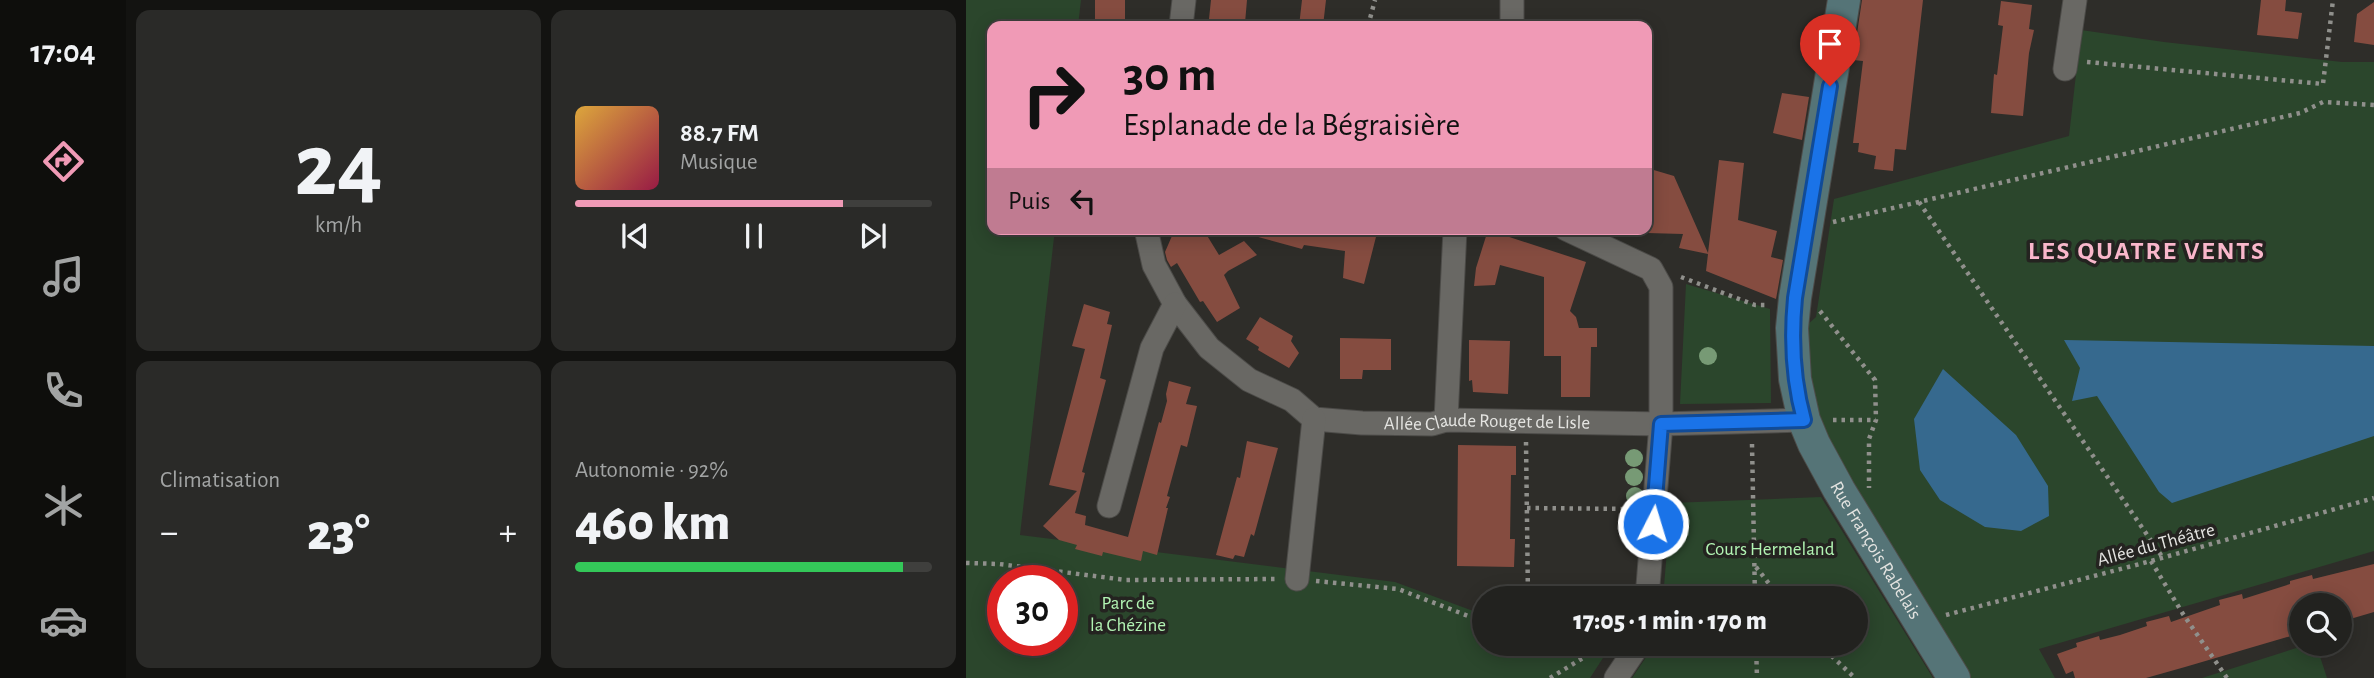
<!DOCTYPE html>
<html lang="fr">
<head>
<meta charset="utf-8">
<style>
	:root { --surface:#22221f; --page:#2a2a28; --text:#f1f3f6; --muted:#a2a4a4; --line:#3f3f3d; --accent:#f09ab6 }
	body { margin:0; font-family:"Alegreya Sans",sans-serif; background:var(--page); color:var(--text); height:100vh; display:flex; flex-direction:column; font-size:26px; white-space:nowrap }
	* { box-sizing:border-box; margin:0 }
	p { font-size:23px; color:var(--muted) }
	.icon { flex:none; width:38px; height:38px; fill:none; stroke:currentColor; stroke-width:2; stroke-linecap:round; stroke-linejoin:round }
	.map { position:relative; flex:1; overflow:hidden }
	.sheet { display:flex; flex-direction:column; gap:10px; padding:10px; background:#131311; width:840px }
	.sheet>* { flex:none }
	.guide { position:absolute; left:21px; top:21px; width:665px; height:214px; border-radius:14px; box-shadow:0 4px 18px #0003,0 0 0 2px var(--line); background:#f09ab6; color:#111; overflow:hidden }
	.controls { position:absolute; left:1323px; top:593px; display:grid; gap:14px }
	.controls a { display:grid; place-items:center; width:63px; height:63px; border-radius:50%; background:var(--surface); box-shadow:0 4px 18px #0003,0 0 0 2px var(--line); font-size:35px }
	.speed { position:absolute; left:21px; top:565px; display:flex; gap:14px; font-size:35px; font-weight:700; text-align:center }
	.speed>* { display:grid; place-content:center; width:91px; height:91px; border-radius:50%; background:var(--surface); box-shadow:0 4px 18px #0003,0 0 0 2px var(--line); line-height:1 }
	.speed .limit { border:10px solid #d22; background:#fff; color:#111 }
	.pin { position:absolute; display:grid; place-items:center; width:60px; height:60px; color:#fff; margin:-72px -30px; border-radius:50% 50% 50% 0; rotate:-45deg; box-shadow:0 0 7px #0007 }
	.pin .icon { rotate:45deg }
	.me { position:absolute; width:77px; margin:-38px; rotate:5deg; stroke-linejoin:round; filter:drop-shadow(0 0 5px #0008) }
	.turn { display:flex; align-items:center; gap:24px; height:147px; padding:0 21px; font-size:32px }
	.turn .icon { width:91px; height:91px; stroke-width:2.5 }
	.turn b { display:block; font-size:49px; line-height:60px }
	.then { display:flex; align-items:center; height:66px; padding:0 21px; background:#0003; gap:14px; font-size:26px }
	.big { font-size:52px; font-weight:800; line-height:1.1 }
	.sheet .card { flex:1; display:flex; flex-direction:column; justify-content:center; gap:10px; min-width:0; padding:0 24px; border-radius:14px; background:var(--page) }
	.sheet .dial { align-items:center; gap:0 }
	.dial b { font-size:91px; line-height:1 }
	.song { display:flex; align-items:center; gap:21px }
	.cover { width:84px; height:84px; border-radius:10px; background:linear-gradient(135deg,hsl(40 70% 55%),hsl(340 70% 35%)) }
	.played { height:7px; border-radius:4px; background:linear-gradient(90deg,var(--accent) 75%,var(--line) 75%) }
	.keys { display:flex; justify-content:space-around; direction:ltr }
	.heat { display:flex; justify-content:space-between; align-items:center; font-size:38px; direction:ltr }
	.charge { height:10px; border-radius:5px; background:linear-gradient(90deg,#34c759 92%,var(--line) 0) }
	.sheet .tiles { flex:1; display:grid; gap:10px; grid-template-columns:repeat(2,1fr) }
	.trip { position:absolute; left:506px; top:586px; width:396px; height:70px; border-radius:35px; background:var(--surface); box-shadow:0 4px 18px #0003,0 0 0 2px var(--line); font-weight:800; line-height:70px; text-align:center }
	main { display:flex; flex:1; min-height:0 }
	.tabs { display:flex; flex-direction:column; width:126px; justify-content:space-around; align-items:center; background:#0e0e0c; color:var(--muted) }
	.tabs .icon { width:49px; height:49px }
	.tabs .active { color:var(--accent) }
	.tabs b { font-size:32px; color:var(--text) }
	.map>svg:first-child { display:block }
	.green { fill:#2b462c; fill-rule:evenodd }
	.water { fill:#36698e }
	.building { fill:#854c40 }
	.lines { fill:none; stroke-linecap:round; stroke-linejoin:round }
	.street-casing { stroke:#4c4b48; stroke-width:25 }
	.secondary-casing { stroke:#4c4b48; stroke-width:34 }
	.path { stroke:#90908c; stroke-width:4.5; stroke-dasharray:3.5 5; stroke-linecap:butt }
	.street { stroke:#696864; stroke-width:23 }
	.secondary { stroke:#557477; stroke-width:32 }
	.tree { fill:#779a75 }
	.route-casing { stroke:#114b97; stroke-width:18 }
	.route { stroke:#1a73e8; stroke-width:12 }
	.labels { text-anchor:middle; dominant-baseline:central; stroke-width:7; stroke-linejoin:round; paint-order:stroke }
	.street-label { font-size:19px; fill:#e4e4e1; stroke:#242320 }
	.park-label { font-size:19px; fill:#b2f4b3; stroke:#242320 }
	.district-label { font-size:26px; font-weight:bold; letter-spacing:2px; fill:#f9b7cb; stroke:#242320 }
</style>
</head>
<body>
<main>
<nav class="tabs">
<b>17:04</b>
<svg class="icon active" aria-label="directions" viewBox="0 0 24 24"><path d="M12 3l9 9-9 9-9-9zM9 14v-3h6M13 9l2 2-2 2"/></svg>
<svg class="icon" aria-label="music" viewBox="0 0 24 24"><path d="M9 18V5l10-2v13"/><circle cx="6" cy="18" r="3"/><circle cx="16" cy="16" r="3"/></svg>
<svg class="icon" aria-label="phone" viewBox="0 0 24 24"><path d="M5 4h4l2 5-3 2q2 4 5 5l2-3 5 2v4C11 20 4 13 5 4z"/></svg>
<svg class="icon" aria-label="climate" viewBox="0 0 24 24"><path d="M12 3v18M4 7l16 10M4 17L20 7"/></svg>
<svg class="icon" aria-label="car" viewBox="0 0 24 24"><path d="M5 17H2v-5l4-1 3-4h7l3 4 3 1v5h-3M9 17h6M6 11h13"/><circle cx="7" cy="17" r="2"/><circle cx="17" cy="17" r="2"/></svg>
</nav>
<section class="sheet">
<div class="tiles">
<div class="card dial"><b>24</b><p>km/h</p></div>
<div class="card">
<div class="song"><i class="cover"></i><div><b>88.7 FM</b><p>Musique</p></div></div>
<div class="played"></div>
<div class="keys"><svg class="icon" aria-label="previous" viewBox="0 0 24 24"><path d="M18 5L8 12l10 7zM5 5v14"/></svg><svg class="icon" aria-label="pause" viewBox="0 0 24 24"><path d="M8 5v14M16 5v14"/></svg><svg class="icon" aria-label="next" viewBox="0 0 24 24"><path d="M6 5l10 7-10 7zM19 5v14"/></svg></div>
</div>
<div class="card"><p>Climatisation</p>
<div class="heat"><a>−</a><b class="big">23°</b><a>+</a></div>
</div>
<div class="card"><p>Autonomie · 92%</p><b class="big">460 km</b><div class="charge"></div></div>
</div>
</section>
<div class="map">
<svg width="1408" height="678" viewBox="0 0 1408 678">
	<rect width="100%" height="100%" fill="#2e2d29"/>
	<path class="green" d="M0 0H115L112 26H26V229H89L54 535 429 582 518 615V644H646L624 678H0ZM37 581H96V640H37Z
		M1115 30 1198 42 1376 62H1408V551L1073 649 1089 678H996L877 478 845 403 840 326 850 317 868 199 1103 136Z
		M720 284 804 309 805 403 714 404Z
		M855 497 967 678H666L689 644H889V598H697L705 503Z
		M1343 644H1350L1361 678H1236Z"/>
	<path class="water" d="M1098 340 1408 346V436L1206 503 1193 492 1131 396 1106 401 1114 368Z
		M977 369 1050 435 1082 486 1083 516 1055 531 1019 527 974 500 954 470 948 419Z"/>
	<path class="building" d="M129 0H159V22H129Z
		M245 0H281L279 23 243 19Z
		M336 0H360L357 26H333Z
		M896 0H957L940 150 929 149 927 171 908 169 910 156 892 152 893 143H887L897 61 887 60Z
		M1295 0H1320L1319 11 1336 13 1332 39 1291 35Z
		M1035 1 1066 5 1063 29 1068 30 1063 53 1057 116 1025 113 1028 74 1031 75 1037 26 1032 25Z
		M1408 2V45L1388 42 1391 14Z
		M816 93 843 97 836 140 807 133Z
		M753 160 778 163 772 220 811 231 805 257 817 260 810 299 740 271 742 254 713 248 717 234 681 233V168L708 176 742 253Z
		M209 229H237L253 255 278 241 291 255 262 271 258 275 274 308 251 322 237 301 234 302 211 263 205 267 201 260 199 252Z
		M286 229H412L398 284 377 278 379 251 338 245 336 249 285 235Z
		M522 230 620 262 604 311 610 317 613 328H631V347H625L624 397H595V356H578V277L534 265 529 285 508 286 510 268Z
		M118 304 144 312 141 324 146 325 134 378 140 380 116 472 119 473 109 513 120 516 119 525 162 537 193 422 195 423 201 401 200 394 203 381 225 387 220 404 231 406 221 447 215 445 201 496 204 497 200 508H202L191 555 177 551 175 561 137 552 136 556 109 549 111 545 93 540 77 526 111 491 83 485 119 349 106 346Z
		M294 317 327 336 325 341 333 353 323 368 292 350 293 347 280 339Z
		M374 338 425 339V370H397L396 379H374Z
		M503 340 544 341 542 394 507 392 506 380 503 381Z
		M281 441 312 448 288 536 285 534 278 557 269 555 267 559 250 555 271 477 274 478Z
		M492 445 550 446V475H545L544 539H549L548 567 491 566Z
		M1408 564V612L1374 622V606H1335V633L1219 667 1180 678H1109L1107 671 1100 674 1091 654 1111 647 1110 643 1133 636 1134 640 1154 635 1181 626 1180 622 1203 616 1205 622 1254 605 1253 600 1276 594 1277 599 1324 584V581L1346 575 1347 579Z"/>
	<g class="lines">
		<defs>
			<g id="street">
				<path d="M215 26 218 0"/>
				<path d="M546 26V0"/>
				<path d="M1099 69 1109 0"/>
				<path id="s1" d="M180 229 188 265 209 304 243 348 283 380 326 400 348 419 396 423 466 424 480 420 695 424 838 420"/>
				<path d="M600 229 685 269 695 287V424L681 598"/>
				<path d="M480 420 489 229"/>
				<path d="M143 506 186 348 209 304"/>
				<path d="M331 579 348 419"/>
				<path d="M650 678 673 644"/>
			</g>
			<g id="secondary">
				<path id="s2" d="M878 0 829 298 826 328 829 379 838 420 848 444 873 490 988 678"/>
			</g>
		</defs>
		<use href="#street" class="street-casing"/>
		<use href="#secondary" class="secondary-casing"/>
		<path class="path" d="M402 26 409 0
			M1121 62 1357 84 1367 0
			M953 202 1197 558
			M867 222 1334 113 1357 102 1408 105
			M715 277 789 305H803
			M854 311 909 380 910 420 903 439V488
			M867 420H910
			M560 442 562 598
			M786 444 789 598
			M561 508 666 509
			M1185 561 1217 614 1261 678
			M0 563 33 564 160 580 310 579
			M790 567 814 598
			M350 581 432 589 518 622
			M980 615 1185 561 1408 498
			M753 644H757
			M790 644 791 678
			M853 644 889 678
			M584 678 640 644"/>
		<use href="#street" class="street"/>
		<use href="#secondary" class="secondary"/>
	</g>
	<g class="tree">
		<circle cx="742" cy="356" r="9"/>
		<circle cx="668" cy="458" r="9"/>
		<circle cx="668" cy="477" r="9"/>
		<circle cx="669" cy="496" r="9"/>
		<circle cx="669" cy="524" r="9"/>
	</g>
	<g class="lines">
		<defs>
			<path id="route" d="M687 524 695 424 838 420C827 380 825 339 829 298L864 86"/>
		</defs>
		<use href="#route" class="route-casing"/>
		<use href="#route" class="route"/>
	</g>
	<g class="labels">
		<g class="street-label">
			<text stroke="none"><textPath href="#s1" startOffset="438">Allée Claude Rouget de Lisle</textPath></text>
			<text transform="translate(1190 545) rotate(-15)">Allée du Théâtre</text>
			<text stroke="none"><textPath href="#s2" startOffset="574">Rue François Rabelais</textPath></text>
		</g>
		<g class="park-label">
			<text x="804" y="549">Cours Hermeland</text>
			<text x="162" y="603">Parc de<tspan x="162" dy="22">la Chézine</tspan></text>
		</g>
		<g class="district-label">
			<text x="1181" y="251">LES QUATRE VENTS</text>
		</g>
	</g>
</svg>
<div class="controls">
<a><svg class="icon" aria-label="search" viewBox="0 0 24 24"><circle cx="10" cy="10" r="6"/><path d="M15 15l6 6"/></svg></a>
</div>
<div class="speed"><div class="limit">30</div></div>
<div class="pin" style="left:864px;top:86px;background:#d93025"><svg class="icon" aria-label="arrive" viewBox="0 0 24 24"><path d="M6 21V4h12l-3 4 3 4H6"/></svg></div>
<svg class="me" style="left:687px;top:524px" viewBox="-20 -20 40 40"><circle r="17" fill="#1a73e8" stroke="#fff" stroke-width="3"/><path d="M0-11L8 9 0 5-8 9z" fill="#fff"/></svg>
<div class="trip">17:05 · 1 min · 170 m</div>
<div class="guide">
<div class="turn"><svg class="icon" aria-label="right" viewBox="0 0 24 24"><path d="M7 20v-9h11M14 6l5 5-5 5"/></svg><div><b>30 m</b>Esplanade de la Bégraisière</div></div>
<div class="then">Puis<svg class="icon" aria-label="left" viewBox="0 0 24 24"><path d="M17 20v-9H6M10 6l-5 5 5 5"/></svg></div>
</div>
</div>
</main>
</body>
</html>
